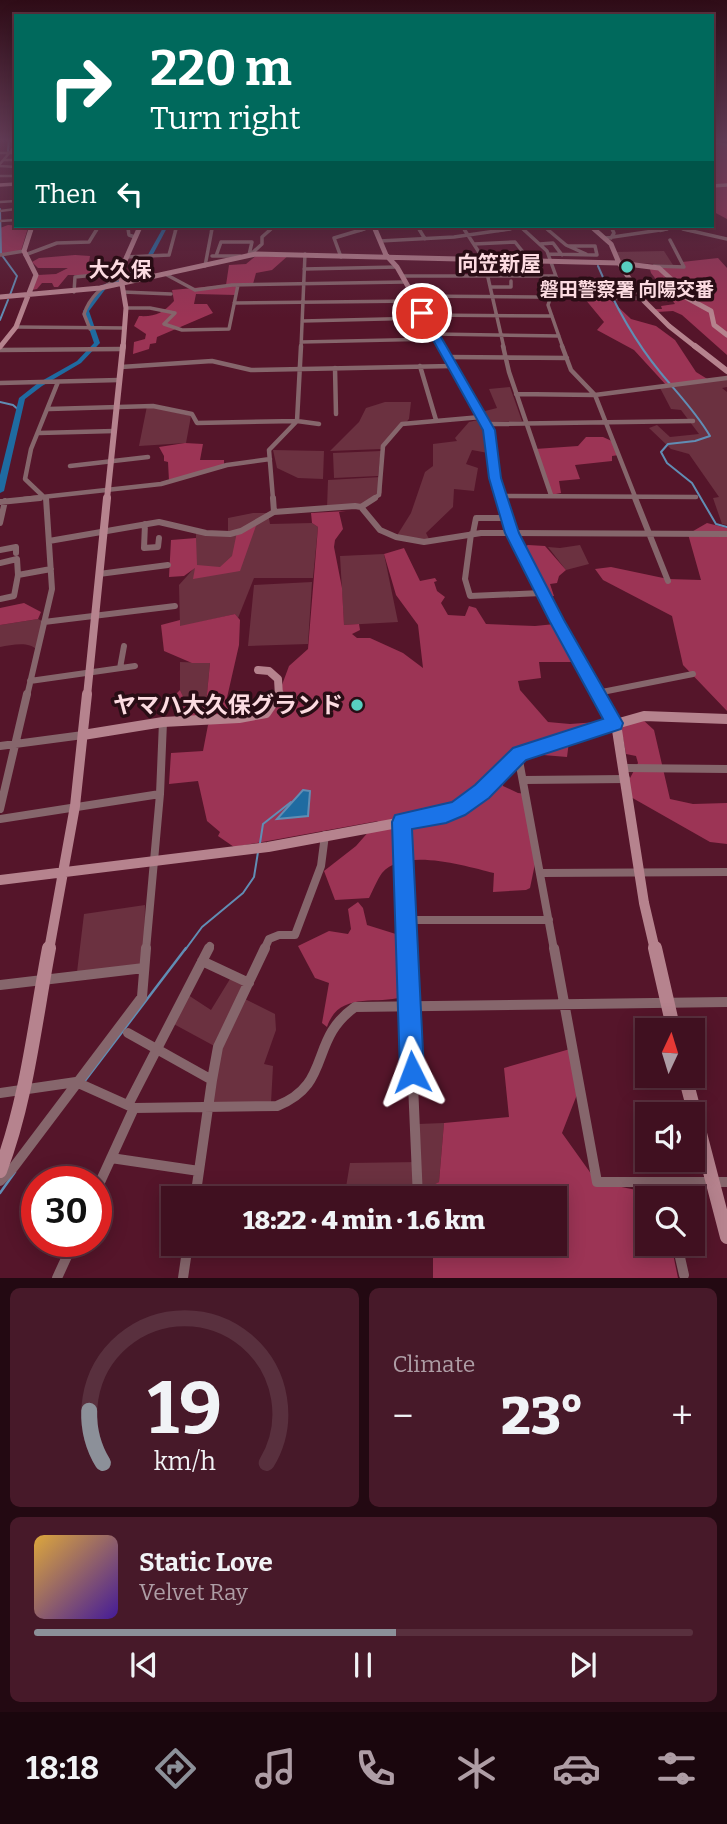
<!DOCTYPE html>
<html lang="en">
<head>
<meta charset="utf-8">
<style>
	:root { --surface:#401020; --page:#471929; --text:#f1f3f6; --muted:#ae9da5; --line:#59303e; --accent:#8c9099 }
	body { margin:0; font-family:Bitter,"Noto Sans JP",serif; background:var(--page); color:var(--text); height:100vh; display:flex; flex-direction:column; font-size:26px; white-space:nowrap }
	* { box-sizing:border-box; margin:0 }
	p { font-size:23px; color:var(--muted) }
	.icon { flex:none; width:38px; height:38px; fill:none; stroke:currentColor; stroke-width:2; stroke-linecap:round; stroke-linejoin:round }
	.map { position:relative; height:1278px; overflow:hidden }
	.drawer { display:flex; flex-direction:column; gap:10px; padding:10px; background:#230912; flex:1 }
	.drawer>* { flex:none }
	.hud { position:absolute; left:14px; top:14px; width:700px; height:214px; border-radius:0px; box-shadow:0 4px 18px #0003,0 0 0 2px var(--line); background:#00695c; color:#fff; overflow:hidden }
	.needle { width:46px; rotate:4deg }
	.buttons { position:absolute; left:635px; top:1018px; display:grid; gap:14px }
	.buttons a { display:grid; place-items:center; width:70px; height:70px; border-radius:0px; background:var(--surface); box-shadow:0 4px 18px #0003,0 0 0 2px var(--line); font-size:35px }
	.speed { position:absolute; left:21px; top:1166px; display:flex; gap:14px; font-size:35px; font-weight:700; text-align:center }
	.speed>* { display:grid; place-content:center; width:91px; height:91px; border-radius:50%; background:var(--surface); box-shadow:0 4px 18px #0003,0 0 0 2px var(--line); line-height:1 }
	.speed .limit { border:10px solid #d22; background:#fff; color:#111 }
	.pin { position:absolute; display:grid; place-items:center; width:60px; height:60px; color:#fff; margin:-30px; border:4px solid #fff; border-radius:50%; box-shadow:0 2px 7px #0007 }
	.me { position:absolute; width:77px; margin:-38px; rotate:357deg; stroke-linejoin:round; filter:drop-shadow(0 0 5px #0008) }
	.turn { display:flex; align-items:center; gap:24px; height:147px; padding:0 21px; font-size:32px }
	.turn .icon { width:91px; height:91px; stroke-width:2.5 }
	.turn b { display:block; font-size:49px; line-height:60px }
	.then { display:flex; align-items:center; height:66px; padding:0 21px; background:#0003; gap:14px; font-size:26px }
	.big { font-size:52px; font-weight:800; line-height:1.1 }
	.drawer .widget { flex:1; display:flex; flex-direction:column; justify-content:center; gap:10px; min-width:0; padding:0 24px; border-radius:10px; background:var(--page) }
	.drawer .dial { align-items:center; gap:0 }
	.dial svg { height:182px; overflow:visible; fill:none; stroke:var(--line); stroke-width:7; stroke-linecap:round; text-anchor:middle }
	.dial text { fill:var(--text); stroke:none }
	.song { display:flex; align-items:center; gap:21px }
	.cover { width:84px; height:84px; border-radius:10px; background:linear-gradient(135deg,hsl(40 70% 55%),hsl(260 70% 35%)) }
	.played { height:7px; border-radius:4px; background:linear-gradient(90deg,var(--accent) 55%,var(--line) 55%) }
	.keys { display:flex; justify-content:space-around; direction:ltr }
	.heat { display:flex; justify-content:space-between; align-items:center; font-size:38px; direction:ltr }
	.drawer .tiles { flex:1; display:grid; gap:10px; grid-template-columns:1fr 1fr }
	.widget:last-child { grid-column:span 2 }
	.trip { position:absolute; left:161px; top:1186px; width:406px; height:70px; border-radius:0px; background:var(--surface); box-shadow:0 4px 18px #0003,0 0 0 2px var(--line); font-weight:800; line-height:70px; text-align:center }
	.dock { display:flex; height:112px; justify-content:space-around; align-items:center; background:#1a060d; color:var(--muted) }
	.dock .icon { width:49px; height:49px }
	.dock .current { color:var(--accent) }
	.dock b { font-size:32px; color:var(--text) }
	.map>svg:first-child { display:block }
	.green { fill:#6b3140 }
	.forest { fill:#9c3455 }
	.water { fill:#1f6ba1; stroke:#618db4; stroke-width:2 }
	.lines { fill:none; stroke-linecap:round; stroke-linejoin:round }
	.stream-far1 { stroke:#618db4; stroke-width:2 }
	.stream { stroke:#618db4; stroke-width:2.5 }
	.river { fill:#1f6ba1; fill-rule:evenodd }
	.street-far5 { stroke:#86666c; stroke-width:2.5 }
	.street-far4 { stroke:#86666c; stroke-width:3.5 }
	.street-far3 { stroke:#86666c; stroke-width:4.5 }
	.street-far2 { stroke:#86666c; stroke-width:6 }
	.street-far1 { stroke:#86666c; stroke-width:8 }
	.street { stroke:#86666c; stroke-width:10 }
	.secondary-far5 { stroke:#b6838e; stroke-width:3.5 }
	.secondary-far4 { stroke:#b6838e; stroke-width:5 }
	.secondary-far3 { stroke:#b6838e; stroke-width:6 }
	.secondary-far2 { stroke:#b6838e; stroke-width:8 }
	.secondary-far1 { stroke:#b6838e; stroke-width:10 }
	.secondary { stroke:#b6838e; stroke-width:14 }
	.route { fill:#1a73e8; stroke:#114b97; stroke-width:2 }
	.poi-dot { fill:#58cec0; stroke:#290d15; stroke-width:2.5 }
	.labels { text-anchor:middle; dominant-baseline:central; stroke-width:7; stroke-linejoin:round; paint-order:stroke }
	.far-poi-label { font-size:19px; font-weight:bold; fill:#fcdbe1; stroke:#290d15 }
	.far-quarter-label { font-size:21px; font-weight:bold; fill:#fcdbe1; stroke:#290d15 }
	.poi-label { font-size:23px; font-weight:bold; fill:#fcdbe1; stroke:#290d15; text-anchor:end }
</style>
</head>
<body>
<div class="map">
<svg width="727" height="1278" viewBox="0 0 727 1278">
	<rect width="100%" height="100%" fill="#55152a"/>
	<path class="green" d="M664 251 673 265 620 262 616 252Z
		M727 378V387L722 388 727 392V525L722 524 713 498 719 497 689 454 671 449 649 428 657 425 670 437 699 434 681 410 671 409 660 388Z
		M510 387 522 421 487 422 481 412 497 408 489 389Z
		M385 402H411L409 419 382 449 330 451 359 422 366 408Z
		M147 406 191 416 186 443 139 446Z
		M478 420 488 428V453L472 450 466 464 478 468 474 491 454 489 453 507 426 533 430 541 396 537 411 513 425 472 433 466V444L457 441 455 438 469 422Z
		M273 450 324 451 323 479 298 478 277 468Z
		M381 451 378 476 334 478 333 453Z
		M381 477 382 493 367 504 327 508 328 480Z
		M253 513H268L270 524 312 523 318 527 313 578H254L238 618 235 614 180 627 179 585 196 566V534L228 532V518Z
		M580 545 589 564 566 570 548 547 560 548Z
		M384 554 398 622 344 625 340 556Z
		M312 582 308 644 248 646 254 585Z
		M38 619 44 622 37 650C29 641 12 645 0 647V625Z
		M180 662 210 663 206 704 187 706 180 690Z
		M145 905 144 968 77 972 84 914Z
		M230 979 249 983 243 998 275 1014 276 1030 264 1064 273 1066 271 1103 209 1107 218 1048 170 1022 185 993 211 1010Z
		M444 1123 439 1182 416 1199H351L346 1187 350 1163 419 1162 418 1124Z"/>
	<path class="forest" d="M712 139 727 140 721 143 727 145V219L712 211Z
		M8 225 28 226V228L21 251 0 254V228Z
		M258 254H290L272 270 256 273 253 284 237 285 236 295 196 294 194 304H207L213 313 157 337 156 343 150 344 149 349 133 354 134 342 145 339 146 334 134 326 139 316C155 317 163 313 174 301L172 290 226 285 229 265 246 264Z
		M75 255 90 256 89 262 98 264 97 270 87 275H68L58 287H54L52 283H42L37 289 32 290 38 275 56 274 68 268H38L32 262 39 258Z
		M718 258 727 268V355L682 315 673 311 657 312 655 309H662L661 306 675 304 651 273 649 266 682 267V262Z
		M591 278 604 280 616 290 612 301 631 319 656 326 675 340 696 372 709 380 667 386 634 350 597 330 604 322 580 293 553 289 556 282Z
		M586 437H603L614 442 619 455 612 456V461L575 465 580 479 559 481 561 493 551 495 535 449 578 446Z
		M185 443 203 444 200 460H224V466L169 481 168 462 164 461V456L159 447Z
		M346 511 339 512 343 529 335 540 334 547 342 588 344 625 359 624 360 630 352 634 357 638H370L403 653 423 668 418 625 396 595 384 554 404 548 420 581 435 578 437 581 434 582 437 591 445 597 441 603 448 615 465 616 469 606 476 608 486 624 535 626 555 624 564 634 578 662H539L541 678 518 681 520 690 548 722 570 724 597 722 600 725 570 734 567 757 543 755 540 746 505 767 503 786 518 793 527 794 537 854 530 888 526 890 493 892 494 873C465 866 404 847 382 873 377 880 373 890 369 898L335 900 324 871 356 846 378 821 234 847 218 836 220 832 207 821 198 781 169 784 171 753 203 751 208 725 212 721V717L184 716 177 711 174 696 180 690 187 705 206 704 210 663H192L164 651 161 625 180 620V626L235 614 240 620 239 645 226 702H262L272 694 274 702 276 701 289 666 308 649 318 527 312 523 311 513Z
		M257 523 240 571 193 579 195 568 184 576 169 577 171 540 196 538 197 565 220 567 232 556 237 532Z
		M707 523 727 528V711L683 665 672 616 603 580 595 569 611 567 668 579 701 580 688 534Z
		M528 545 545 546 566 570 559 576 557 583 550 584 554 596 549 597 522 548Z
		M24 603 41 612 38 619 0 625V608Z
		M642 719 654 730 670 799 693 804 727 803V844L710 842 629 796V780L638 763 636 756 626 754 623 738 614 723Z
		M358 902 363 908 367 925 399 935 402 997C375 1005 339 991 327 1027L322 1023 329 983 315 978 298 946 329 931 348 934 351 929 348 909Z
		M570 1049 578 1092 562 1133 597 1182 661 1195 662 1199H648V1244H671L678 1278H433V1257L427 1244H555V1199H407L439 1182 444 1123 509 1117 504 1068Z"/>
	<path class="water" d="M303 790 310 791 308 816 277 819Z"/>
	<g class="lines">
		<path class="stream-far1" d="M8 151 9 139
			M0 209 1 254 17 276 10 295
			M598 266C615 306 633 339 660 372 678 394 696 412 710 436L695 441 668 444 661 452 667 463 692 483 716 524 727 527
			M0 320 8 300
			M0 402 13 405 20 411
			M260 843 263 824 291 802
			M185 950 202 927 243 893 254 877 258 852"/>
		<path class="stream" d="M84 1082 186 948
			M0 1193 15 1172"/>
		<path class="river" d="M164 226H168L149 262 134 275 107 287 89 311 100 343 99 344 81 363 42 386 25 399 4 491 0 493V475L19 398 38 383 77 361 94 343 83 311 103 285 130 273 145 260Z"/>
		<path class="street-far5" d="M712 142 727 145
			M0 153H16
			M4 160H16
			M0 164 16 145
			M0 166 16 167
			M0 176H16
			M0 202 16 201
			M0 211 16 209
			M0 221 16 220
			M31 226H43
			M85 226H98
			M128 226 129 231
			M140 226H265
			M462 226 465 231
			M520 226 525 231
			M544 226 549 231
			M610 226 613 231
			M671 226 691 231
			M418 227 420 231
			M96 231 99 226
			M175 231 176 228
			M211 231 212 227
			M269 231 274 226
			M359 231 374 226
			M498 231 529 226
			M660 231 675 227"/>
		<path class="street-far4" d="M128 229 129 235 135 237
			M419 229 425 239
			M464 229 484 260 504 348
			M523 229 547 251 557 279 548 305 563 348
			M547 229 566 245 586 254
			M683 229 727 239
			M606 238 667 229
			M611 238 614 233 612 229
			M380 241 454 237 510 229
			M474 244 515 242 523 252V260
			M540 244 553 243 562 255
			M251 254 262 244V237L271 229
			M548 254 597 255 595 246H568
			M0 255 24 251
			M25 255 57 243 89 242 97 229
			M212 256H240
			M216 256 221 242H252L249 255
			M126 257 169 255 176 229
			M341 257 334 238 364 229
			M205 266 212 229
			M654 266 684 267 670 240
			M92 269H121
			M304 269 397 267
			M167 275 195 290 232 285 405 282
			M402 276H556
			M490 287H511V281
			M74 292 75 277 95 275
			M123 292 171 294
			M413 296 642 298
			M234 303 416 301
			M126 308H150L175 313 164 324 182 330 229 329 238 285
			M423 315 552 316
			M302 321 426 318
			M16 327 125 328
			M90 329 84 314C90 296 103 285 120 278
			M434 334 559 336
			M301 342 437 339
			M301 348 305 254"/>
		<path class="street-far3" d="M503 346 509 372 551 495
			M562 346 571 370 595 395 636 499
			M0 350 123 349
			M448 357 567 358
			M420 366 436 420
			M121 367 212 361 251 370 452 366
			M335 368 336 414
			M0 383 119 380
			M516 394 595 395 727 378
			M49 409 153 406 192 414 197 423 297 421 319 424
			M485 424 693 421
			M39 433 114 431
			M70 466 148 457
			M499 496 696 497
			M24 499 161 484 227 465 270 459
			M46 499 25 479 31 449 58 382
			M273 499 269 450 297 421 301 346
			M373 499 379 495 383 446 402 424 481 417"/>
		<path class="street-far2" d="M273 498 274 512
			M635 498 668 581
			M0 502 40 498
			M361 507 375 498
			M0 523 5 501
			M145 524 144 548 158 547 159 538
			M473 533 476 518H507
			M471 534 465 579 470 596 542 593
			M49 541 159 522 206 533 230 534 241 531 274 512 355 506 361 507 380 530 396 537 424 542 481 533 727 534
			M0 550 16 547V553
			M0 563 17 559 18 575 14 596 0 599
			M99 574 168 565
			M18 575 51 569
			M44 622 175 606
			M120 668 124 646
			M30 681 135 666
			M597 693 693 674
			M27 696 52 589 46 498"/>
		<path class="street-far1" d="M0 746 83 735
			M518 755 554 950
			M625 768 727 769
			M524 780 626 779
			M0 809 27 694
			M0 819 160 794
			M402 822 407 950
			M541 873 727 872
			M405 920H549
			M146 950 160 794 163 722
			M208 950 210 946
			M264 950 269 939 279 935H295L321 866 325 835"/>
		<path class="street" d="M407 948 418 1198
			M554 948 597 1182H727
			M202 961 249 983
			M0 985 144 968
			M128 1033 212 1080 195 1199
			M212 1080 218 1047 265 948
			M0 1093 76 1082 134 1108 277 1106C333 1084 308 1040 355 1007L727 1002
			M128 1105 209 948
			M111 1158 199 1171
			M0 1181 13 1168 142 997 146 948
			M664 1182 667 1199
			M96 1191 134 1108
			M677 1244 684 1275
			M57 1278 74 1241
			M183 1278 188 1244"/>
		<path class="secondary-far5" d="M0 185 16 184
			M712 186 727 185
			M374 226 376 231
			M591 226 596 231
			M31 231 32 226
			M138 231 140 226"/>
		<path class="secondary-far4" d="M375 229 386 255 397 267 443 348
			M594 229 611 244 619 263 644 301 669 326 697 348
			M0 297 100 288 256 254 619 263 659 268 671 279 680 294 711 311 714 325 727 335
			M0 347 16 327 36 275 24 251 31 229
			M123 348 126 308 120 272 139 229"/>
		<path class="secondary-far3" d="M442 346 489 430 495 479 501 499
			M695 346 727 371
			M107 499 123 346"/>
		<path class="secondary-far2" d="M501 498 512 533 598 696
			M258 670 269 671 278 679 279 696
			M87 696 107 498"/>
		<path class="secondary-far1" d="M597 694 617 730 644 903 655 950
			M83 735 163 722 239 718 266 713 279 694
			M0 880 268 847 446 814 482 792 511 760 535 747 644 716 727 719
			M49 950 75 806 87 694"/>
		<path class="secondary" d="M655 948 674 1031
			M685 1076 727 1237
			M0 1171C27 1100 35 1022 49 948"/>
	</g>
	<linearGradient id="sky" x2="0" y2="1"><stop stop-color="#2f0c17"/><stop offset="0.44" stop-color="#623b55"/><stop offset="1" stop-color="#623b55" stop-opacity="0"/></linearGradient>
	<rect width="727" height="318" fill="url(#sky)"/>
	<path class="route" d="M422 310 427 313 495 430 501 478 519 533 564 620 623 723 621 729 526 760 489 798 465 815 446 823 412 829 424 1072 420 1081 412 1084 403 1081 400 1072 392 822 395 815 452 802 475 785 513 748 603 719 550 622 505 533 489 478 483 430 418 313Z"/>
	<g class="poi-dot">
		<circle cx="627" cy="267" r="7"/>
		<circle cx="357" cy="705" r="7"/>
	</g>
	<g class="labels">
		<g class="far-poi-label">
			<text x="627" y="289">磐田警察署 向陽交番</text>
		</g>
		<g class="far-quarter-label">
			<text x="499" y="264">向笠新屋</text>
			<text x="120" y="270">大久保</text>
		</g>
		<g class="poi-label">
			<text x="343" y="705">ヤマハ大久保グランド</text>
		</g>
	</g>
</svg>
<div class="buttons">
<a><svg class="needle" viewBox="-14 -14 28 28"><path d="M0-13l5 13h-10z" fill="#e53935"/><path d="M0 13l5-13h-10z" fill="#ae9da5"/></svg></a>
<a><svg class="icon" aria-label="sound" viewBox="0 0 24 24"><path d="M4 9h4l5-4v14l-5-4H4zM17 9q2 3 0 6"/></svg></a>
<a><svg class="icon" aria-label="search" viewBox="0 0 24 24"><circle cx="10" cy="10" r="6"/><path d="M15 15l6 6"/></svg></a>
</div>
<div class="speed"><div class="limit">30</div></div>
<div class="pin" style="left:422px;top:313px;background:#d93025"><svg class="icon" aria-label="arrive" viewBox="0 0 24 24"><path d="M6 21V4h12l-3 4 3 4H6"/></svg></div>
<svg class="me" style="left:412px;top:1072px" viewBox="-20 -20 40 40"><path d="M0-17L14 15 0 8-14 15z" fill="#1a73e8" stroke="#fff" stroke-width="4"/></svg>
<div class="trip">18:22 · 4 min · 1.6 km</div>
<div class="hud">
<div class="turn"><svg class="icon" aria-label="right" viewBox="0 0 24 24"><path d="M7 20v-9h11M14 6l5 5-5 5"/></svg><div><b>220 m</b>Turn right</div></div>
<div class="then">Then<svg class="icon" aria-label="left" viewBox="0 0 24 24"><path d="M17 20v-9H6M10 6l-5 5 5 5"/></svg></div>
</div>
</div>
<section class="drawer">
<div class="tiles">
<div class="widget dial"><svg viewBox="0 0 100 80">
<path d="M14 69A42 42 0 1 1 86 69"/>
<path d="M14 69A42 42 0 0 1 8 46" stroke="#8c9099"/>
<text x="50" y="56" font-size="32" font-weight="700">19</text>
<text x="50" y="72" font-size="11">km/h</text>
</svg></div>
<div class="widget"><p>Climate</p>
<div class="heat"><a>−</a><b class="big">23°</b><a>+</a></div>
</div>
<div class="widget">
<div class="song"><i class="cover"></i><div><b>Static Love</b><p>Velvet Ray</p></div></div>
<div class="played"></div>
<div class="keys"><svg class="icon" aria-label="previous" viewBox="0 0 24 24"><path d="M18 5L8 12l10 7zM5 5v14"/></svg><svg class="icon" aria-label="pause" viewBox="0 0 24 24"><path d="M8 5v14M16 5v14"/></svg><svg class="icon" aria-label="next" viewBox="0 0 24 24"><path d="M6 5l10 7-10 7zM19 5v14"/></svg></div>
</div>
</div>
</section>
<nav class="dock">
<b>18:18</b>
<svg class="icon current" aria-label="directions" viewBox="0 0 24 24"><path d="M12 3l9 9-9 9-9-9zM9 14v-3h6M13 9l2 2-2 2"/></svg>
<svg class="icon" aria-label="music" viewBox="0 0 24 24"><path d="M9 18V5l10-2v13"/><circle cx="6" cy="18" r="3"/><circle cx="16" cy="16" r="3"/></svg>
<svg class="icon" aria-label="phone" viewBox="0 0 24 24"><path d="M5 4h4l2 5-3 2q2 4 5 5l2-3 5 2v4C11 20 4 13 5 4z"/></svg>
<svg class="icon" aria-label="climate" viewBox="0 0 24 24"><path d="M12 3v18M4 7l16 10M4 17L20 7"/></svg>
<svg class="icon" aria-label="car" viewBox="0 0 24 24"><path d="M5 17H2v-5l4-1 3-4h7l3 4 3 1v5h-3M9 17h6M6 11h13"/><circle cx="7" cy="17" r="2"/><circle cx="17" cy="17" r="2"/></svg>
<svg class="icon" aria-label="filters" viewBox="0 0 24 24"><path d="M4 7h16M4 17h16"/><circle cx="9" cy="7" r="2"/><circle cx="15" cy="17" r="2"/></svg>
</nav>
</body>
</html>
